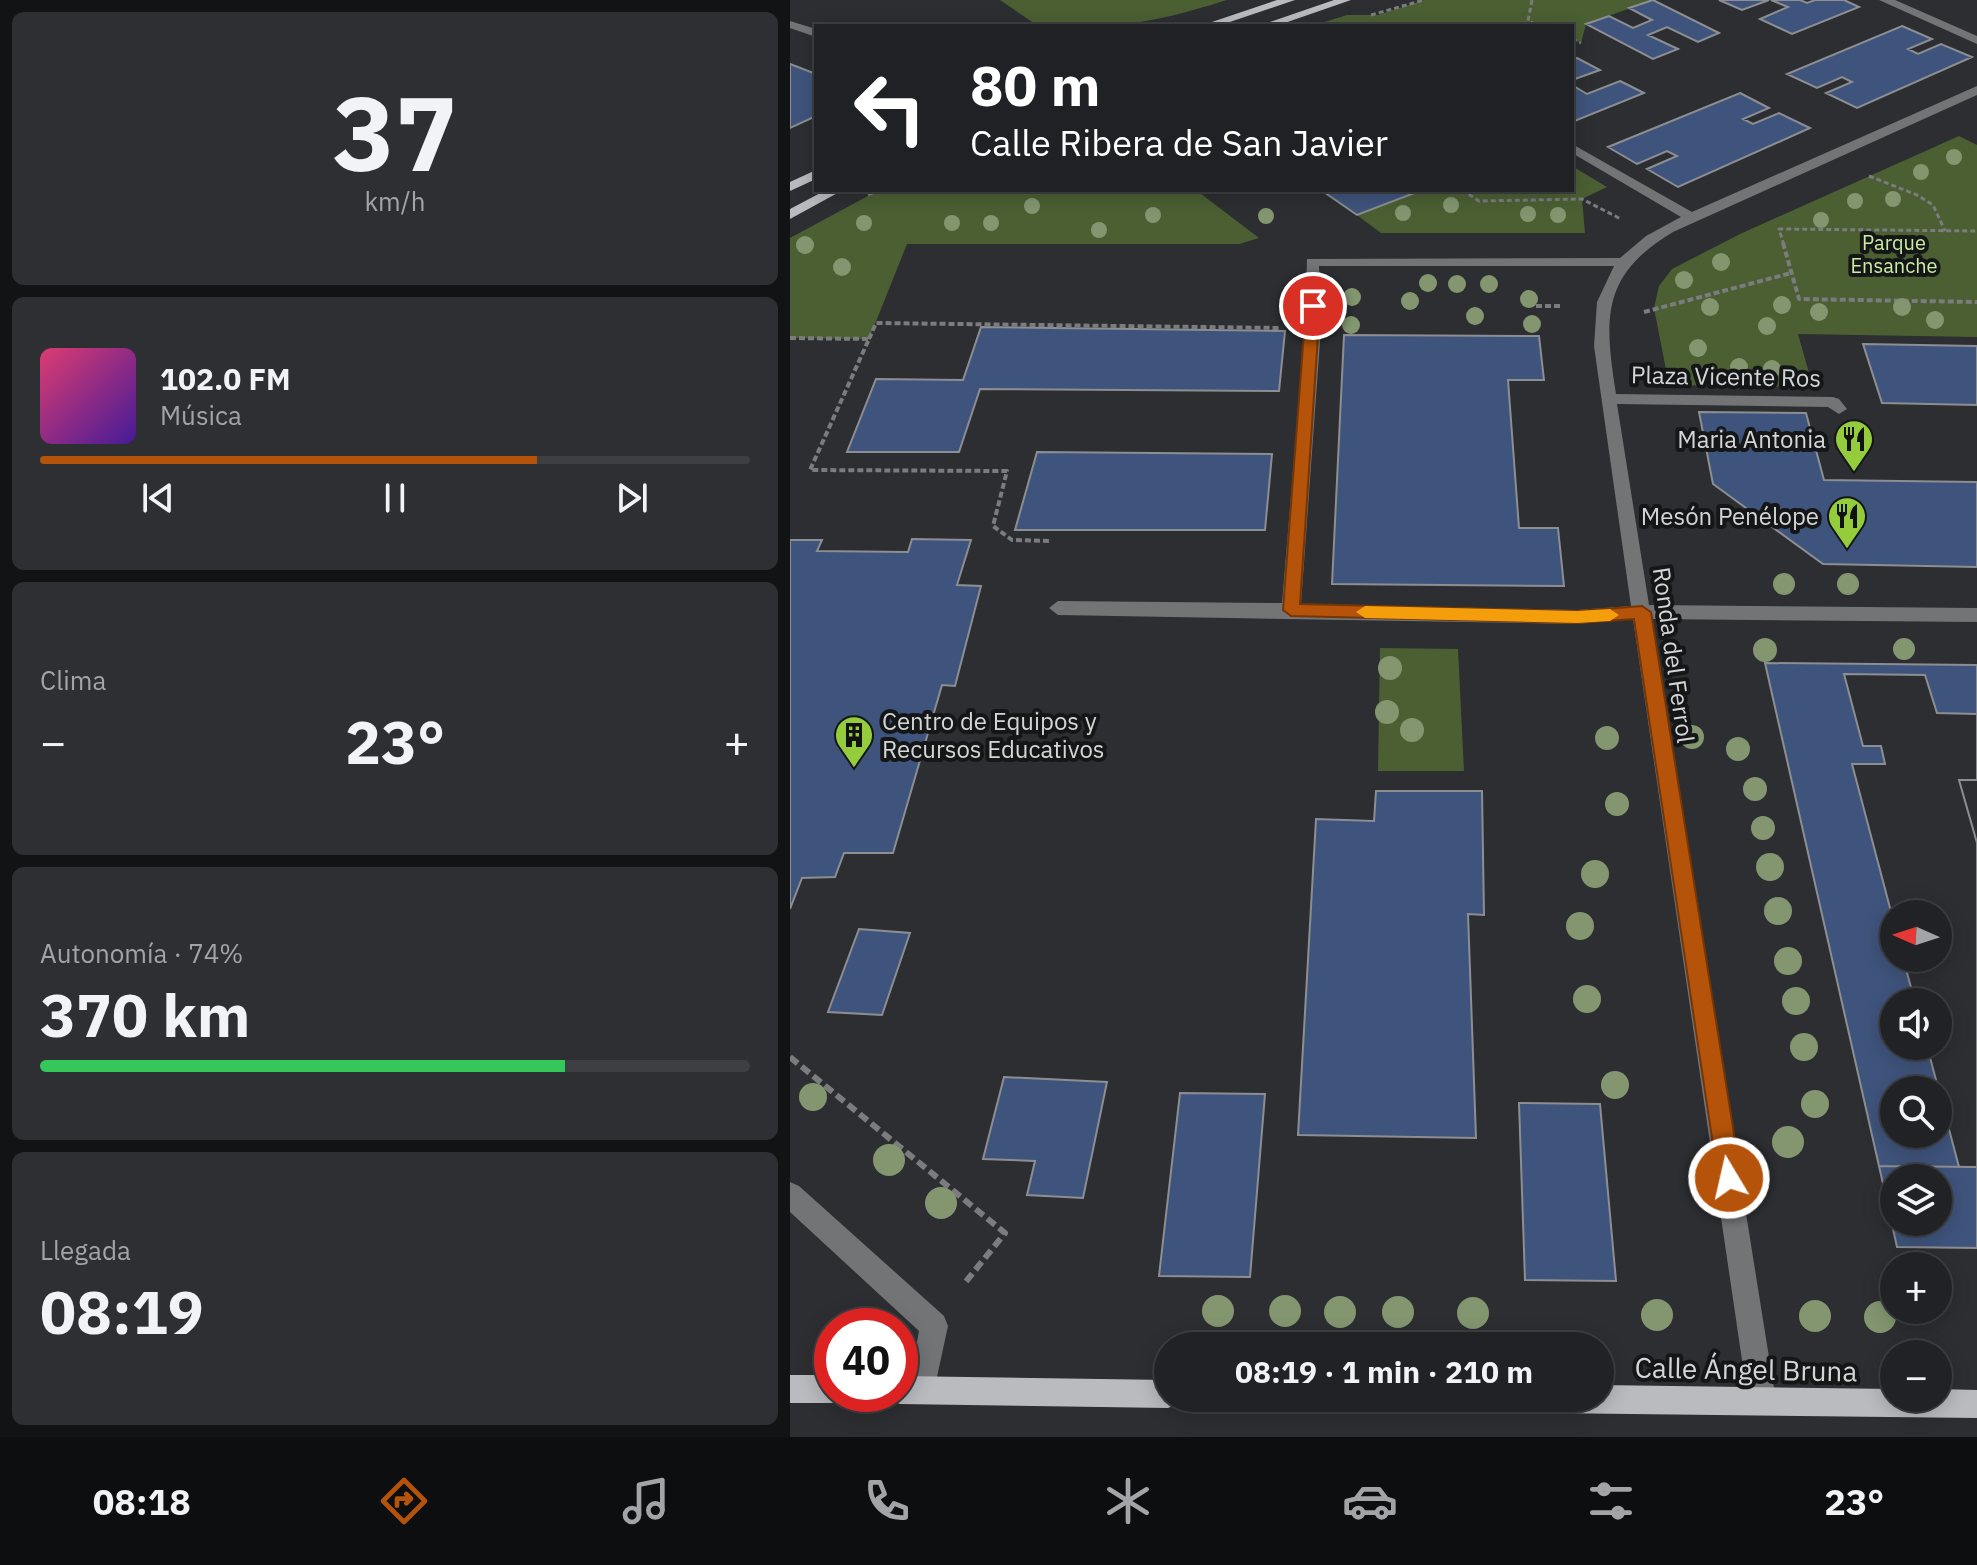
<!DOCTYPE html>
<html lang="es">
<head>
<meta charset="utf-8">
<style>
	:root { --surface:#212225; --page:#2d2f32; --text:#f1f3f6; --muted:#a2a4a7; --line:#3e3f42; --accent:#b45309 }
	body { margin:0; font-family:"IBM Plex Sans",sans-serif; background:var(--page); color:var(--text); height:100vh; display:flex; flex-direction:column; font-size:30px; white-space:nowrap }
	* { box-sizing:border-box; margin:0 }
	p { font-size:26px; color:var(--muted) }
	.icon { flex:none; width:44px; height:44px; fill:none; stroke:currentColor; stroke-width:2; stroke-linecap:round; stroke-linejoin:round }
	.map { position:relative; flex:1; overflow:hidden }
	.details { display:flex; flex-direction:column; gap:12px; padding:12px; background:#121314; width:790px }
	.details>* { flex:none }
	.banner { position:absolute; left:24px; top:24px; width:760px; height:168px; border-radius:0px; box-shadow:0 4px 20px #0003,0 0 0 2px var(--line); background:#202124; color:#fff; overflow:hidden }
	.needle { width:52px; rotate:273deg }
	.controls { position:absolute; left:1090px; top:900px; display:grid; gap:16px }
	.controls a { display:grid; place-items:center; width:72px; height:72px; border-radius:50%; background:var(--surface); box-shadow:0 4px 20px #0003,0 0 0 2px var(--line); font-size:40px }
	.speed { position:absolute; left:24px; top:1308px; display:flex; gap:16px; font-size:40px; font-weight:700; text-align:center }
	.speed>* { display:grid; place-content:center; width:104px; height:104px; border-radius:50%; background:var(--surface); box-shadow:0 4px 20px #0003,0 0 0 2px var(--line); line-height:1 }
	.speed .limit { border:12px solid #d22; background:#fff; color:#111 }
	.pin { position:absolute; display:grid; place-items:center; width:68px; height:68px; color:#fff; margin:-34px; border:4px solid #fff; border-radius:50%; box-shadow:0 2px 8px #0007 }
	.me { position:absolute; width:88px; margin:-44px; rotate:351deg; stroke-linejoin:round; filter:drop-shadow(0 0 6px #0008) }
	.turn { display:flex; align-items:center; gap:28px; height:168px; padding:0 24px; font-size:36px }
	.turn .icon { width:104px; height:104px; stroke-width:2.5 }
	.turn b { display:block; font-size:56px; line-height:68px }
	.big { font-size:60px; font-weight:700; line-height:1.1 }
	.details .card { flex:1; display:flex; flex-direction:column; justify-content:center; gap:12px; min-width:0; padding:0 28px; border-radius:12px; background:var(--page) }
	.details .dial { align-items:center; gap:0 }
	.dial b { font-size:104px; line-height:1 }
	.song { display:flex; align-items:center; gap:24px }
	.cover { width:96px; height:96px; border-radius:12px; background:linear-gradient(135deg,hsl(340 70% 55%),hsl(260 70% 35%)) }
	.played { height:8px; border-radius:4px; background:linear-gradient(90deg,var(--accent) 70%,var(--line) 70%) }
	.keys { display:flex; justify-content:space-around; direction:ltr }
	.heat { display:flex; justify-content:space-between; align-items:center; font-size:44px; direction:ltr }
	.charge { height:12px; border-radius:6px; background:linear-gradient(90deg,#34c759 74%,var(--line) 0) }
	.trip { position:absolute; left:364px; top:1332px; width:460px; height:80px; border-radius:40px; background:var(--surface); box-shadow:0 4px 20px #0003,0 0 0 2px var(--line); font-weight:700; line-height:80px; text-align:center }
	.menu { display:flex; height:128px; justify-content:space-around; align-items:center; background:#0d0e0f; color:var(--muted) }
	.menu .icon { width:56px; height:56px }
	.menu .on { color:var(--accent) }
	.menu b { font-size:36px; color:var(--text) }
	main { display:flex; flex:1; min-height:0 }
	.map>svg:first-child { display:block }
	.green { fill:#4b5f33 }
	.building { fill:#3f547c; stroke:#8c8e92; stroke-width:2; fill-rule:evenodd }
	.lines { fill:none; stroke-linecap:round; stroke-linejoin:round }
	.path-far2 { stroke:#7a7c7e; stroke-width:3; stroke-dasharray:5 3; stroke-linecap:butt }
	.path-far1 { stroke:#7a7c7e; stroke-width:4; stroke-dasharray:6 3; stroke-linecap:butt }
	.path { stroke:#7a7c7e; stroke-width:6; stroke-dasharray:10 5; stroke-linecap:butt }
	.minor { fill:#737476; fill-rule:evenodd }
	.major { fill:#b9bbbe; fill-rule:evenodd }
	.tree { fill:#839670 }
	.route { fill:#b45309; stroke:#753606; stroke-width:2 }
	.slow { fill:#f59e0b }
	.labels { text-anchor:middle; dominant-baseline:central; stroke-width:8; stroke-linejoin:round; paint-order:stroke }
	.far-park-label { font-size:20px; fill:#caeca3; stroke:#151617 }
	.street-label { font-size:24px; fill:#d4d5d7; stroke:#151617 }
	.poi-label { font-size:24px; fill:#d4d5d7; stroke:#151617; text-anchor:end }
	.near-street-label { font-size:28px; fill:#d4d5d7; stroke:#151617 }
</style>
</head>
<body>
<main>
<section class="details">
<div class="card dial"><b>37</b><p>km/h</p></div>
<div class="card">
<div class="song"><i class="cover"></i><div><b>102.0 FM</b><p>Música</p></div></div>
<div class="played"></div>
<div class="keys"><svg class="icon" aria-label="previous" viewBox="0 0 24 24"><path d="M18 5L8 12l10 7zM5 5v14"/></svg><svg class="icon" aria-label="pause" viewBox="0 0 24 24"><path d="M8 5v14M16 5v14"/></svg><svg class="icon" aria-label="next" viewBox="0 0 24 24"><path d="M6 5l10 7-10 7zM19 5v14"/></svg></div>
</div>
<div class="card"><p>Clima</p>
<div class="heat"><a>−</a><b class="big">23°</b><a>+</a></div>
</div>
<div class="card"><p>Autonomía · 74%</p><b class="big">370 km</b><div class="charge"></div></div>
<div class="card"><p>Llegada</p><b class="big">08:19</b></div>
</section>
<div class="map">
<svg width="1187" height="1437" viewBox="0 0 1187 1437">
	<rect width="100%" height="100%" fill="#2c2e31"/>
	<path class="green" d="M210 0H437C392 14 349 26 301 26V23L248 26Z
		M634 0H863L796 24 791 43 782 39V26H522L557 15H588Z
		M1169 136 1187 145V337L1008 334 1023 387 879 385 864 308 869 286 882 269 950 234Z
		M782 166 817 187 792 199 795 233H591L567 215 626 192 624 190H782Z
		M89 190H406L469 238 449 244H117L79 339 0 338V238Z
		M590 648 668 649 674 771H588Z"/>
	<path class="building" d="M863 0 929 33 908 42 877 27 858 35 888 49 863 59 796 24 819 16 843 28 862 20 839 8Z
		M929 0H979L952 10Z
		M981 0H1010L1017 3 1025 0H1054L1069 7 1002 34 970 19 998 7Z
		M1112 26 1142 39 1118 49 1128 54 1151 44 1182 57 1067 108 1036 93 1062 82 1052 77 1027 88 997 74Z
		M787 58 810 70 782 80V60Z
		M0 64 26 74V116L0 128Z
		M830 81 854 93 782 122V85L797 94Z
		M950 93 979 108 953 119 963 124 989 113 1020 128 888 187 857 169 887 156 877 151 847 164 818 147Z
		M531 190H624L627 192 567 215Z
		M191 327 495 331 489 391 190 389 169 452H57L86 379 173 380Z
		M554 335 749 336 754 380H718L729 528H768L774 586 542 584Z
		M1073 344 1187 346V405L1092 403Z
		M909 412 1016 413 1034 480 1187 482V567L1033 564 923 484Z
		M247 452 482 454 475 530H225Z
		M122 539 181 540 167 585 191 586 165 686 152 685 103 853H54L45 877 12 878 0 909V540H32L27 551 118 552Z
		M975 663 1187 665V780H1169L1187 843V1167L1089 1166ZM1104 914H1148V958H1104ZM1104 1002H1148V1046H1104ZM1104 1090H1148V1134H1104Z
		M1054 674 1135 675 1147 713 1187 714V780H1169L1187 843V1167H1169L1137 1046H1148V1002H1125L1113 958H1148V914H1104V923L1062 764H1095L1091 746H1073Z
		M586 791H692L694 915 678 914 686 1138 508 1135 526 819 584 821Z
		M69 929 120 933 92 1015 38 1012Z
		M214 1077 317 1082 293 1198 237 1195 245 1161 193 1159Z
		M390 1093 475 1094 460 1277 369 1276Z
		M729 1103 810 1104 826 1281 735 1280Z
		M1089 1166 1187 1167V1248L1107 1247ZM1104 1178H1148V1222H1104Z"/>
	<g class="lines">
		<path class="path-far2" d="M742 0 738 21 750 26
			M581 15 634 0
			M782 39 791 43
			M1079 176 1127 195 1143 205 1155 231
			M672 190 689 201 792 199 831 219
			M78 195 89 190
			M994 245 989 229 1187 231"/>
		<path class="path-far1" d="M993 243 1009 299 1187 302
			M746 306H771
			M854 312 1001 273
			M0 338 79 339 20 470 217 471 203 526 222 540 262 541
			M79 339 86 323 491 328"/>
		<path class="path" d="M0 1057 215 1233 174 1284"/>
		<path class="minor" d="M1089 0H1105L1187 36V44Z
			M0 21 26 29V37L0 28Z
			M1187 86V95L883 232C811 275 814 318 826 394L1043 397 1049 399 1057 409 1049 414 1038 407 827 404 859 605 1187 608V622L861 619 986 1401 982 1411 972 1415 962 1411 958 1401 843 619 787 624 268 615 259 608 268 601 492 603 515 328 517 259 830 258 856 236 891 217 782 153V144L902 212ZM529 266H824L807 302 804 346 841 606 787 610 511 604 531 328Z
			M0 1182 9 1186 154 1316 158 1326 142 1400 132 1404 122 1400 118 1390 129 1331 0 1212Z"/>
		<path class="major" d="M487 0H505L428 26H410Z
			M544 0H561L486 26H468Z
			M26 170V179L0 191V182Z
			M36 190H53L0 219V209Z
			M0 1375H42V1394H54L52 1399 42 1403H0Z
			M110 1376 378 1380V1398H390L388 1404 378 1408 110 1404 100 1400 98 1394H110Z
			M810 1385 1104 1389V1398H1148V1389L1187 1390V1418L677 1412 667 1408 663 1398H810Z"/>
	</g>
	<g class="tree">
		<circle cx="1164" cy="157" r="8"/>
		<circle cx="1131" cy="172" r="8"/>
		<circle cx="1103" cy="199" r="8"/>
		<circle cx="1065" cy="201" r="8"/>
		<circle cx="661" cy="205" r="8"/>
		<circle cx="242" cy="206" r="8"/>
		<circle cx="613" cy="213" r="8"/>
		<circle cx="738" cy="214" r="8"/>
		<circle cx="363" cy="215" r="8"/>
		<circle cx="768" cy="215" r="8"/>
		<circle cx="476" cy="216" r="8"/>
		<circle cx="1031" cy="220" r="8"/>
		<circle cx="74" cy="223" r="8"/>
		<circle cx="162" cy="223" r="8"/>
		<circle cx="201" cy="223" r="8"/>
		<circle cx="309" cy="230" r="8"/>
		<circle cx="15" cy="245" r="9"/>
		<circle cx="931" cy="262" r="9"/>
		<circle cx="52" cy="267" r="9"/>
		<circle cx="894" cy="280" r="9"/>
		<circle cx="638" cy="283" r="9"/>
		<circle cx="667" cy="284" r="9"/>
		<circle cx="699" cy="284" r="9"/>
		<circle cx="562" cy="297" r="9"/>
		<circle cx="739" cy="299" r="9"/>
		<circle cx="620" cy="301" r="9"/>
		<circle cx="992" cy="305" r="9"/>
		<circle cx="920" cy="307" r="9"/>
		<circle cx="1112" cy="307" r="9"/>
		<circle cx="1029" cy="312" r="9"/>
		<circle cx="685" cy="316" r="9"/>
		<circle cx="1145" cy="320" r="9"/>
		<circle cx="742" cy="324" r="9"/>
		<circle cx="561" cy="325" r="9"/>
		<circle cx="977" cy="326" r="9"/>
		<circle cx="908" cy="348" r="9"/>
		<circle cx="949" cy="367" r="9"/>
		<circle cx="982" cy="369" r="9"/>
		<circle cx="994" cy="584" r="11"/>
		<circle cx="1058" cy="584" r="11"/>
		<circle cx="975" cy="650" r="12"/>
		<circle cx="1114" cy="649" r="11"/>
		<circle cx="600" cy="668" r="12"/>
		<circle cx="597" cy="712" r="12"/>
		<circle cx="622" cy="730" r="12"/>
		<circle cx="902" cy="737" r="12"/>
		<circle cx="817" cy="738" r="12"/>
		<circle cx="948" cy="749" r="12"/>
		<circle cx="965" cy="789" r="12"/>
		<circle cx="827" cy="804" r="12"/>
		<circle cx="973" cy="828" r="12"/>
		<circle cx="980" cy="867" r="14"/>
		<circle cx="805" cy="874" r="14"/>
		<circle cx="988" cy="911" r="14"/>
		<circle cx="790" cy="926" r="14"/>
		<circle cx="998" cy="961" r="14"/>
		<circle cx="797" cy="999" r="14"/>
		<circle cx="1006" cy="1001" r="14"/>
		<circle cx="1014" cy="1047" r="14"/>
		<circle cx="825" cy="1085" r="14"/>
		<circle cx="23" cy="1097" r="14"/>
		<circle cx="1025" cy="1104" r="14"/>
		<circle cx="998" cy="1142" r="16"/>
		<circle cx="99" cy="1160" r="16"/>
		<circle cx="151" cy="1203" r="16"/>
		<circle cx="428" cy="1311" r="16"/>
		<circle cx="495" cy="1311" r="16"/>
		<circle cx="550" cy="1312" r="16"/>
		<circle cx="608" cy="1312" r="16"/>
		<circle cx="683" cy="1313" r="16"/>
		<circle cx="867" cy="1315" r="16"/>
		<circle cx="1025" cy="1316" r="16"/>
		<circle cx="1090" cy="1317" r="16"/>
	</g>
	<path class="route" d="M523 302 530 306 510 604 787 611 852 606 861 612 951 1178 947 1186 939 1189 931 1186 928 1178 844 619 787 623 501 616 493 610 516 306Z"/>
	<path class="slow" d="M575 606 787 611 820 609 829 615 820 621 787 623 575 618 566 612Z"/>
	<defs>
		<symbol id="restaurant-pin" viewBox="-11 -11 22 30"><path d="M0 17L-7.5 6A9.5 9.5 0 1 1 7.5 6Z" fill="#94cc3c" stroke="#151617"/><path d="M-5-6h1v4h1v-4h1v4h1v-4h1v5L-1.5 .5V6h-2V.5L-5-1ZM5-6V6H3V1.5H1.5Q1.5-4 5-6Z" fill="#111"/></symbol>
		<symbol id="building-pin" viewBox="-11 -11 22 30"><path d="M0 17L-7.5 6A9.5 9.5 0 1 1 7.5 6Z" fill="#94cc3c" stroke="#151617"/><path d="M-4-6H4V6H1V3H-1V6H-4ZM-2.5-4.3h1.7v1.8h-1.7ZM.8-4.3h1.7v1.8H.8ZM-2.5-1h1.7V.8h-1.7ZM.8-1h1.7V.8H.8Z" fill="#111"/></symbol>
	</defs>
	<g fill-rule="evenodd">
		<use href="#restaurant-pin" x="1042" y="417" width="44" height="60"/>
		<use href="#restaurant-pin" x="1035" y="494" width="44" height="60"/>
		<use href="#building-pin" x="42" y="713" width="44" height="60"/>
	</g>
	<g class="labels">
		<g class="far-park-label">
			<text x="1104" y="242">Parque<tspan x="1104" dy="23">Ensanche</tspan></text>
		</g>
		<g class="street-label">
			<text transform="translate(936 376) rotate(1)">Plaza Vicente Ros</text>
			<text transform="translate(884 655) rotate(82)">Ronda del Ferrol</text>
		</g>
		<g class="poi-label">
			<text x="1036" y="439">Maria Antonia</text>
			<text x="1029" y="516">Mesón Penélope</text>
			<text x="92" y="721" text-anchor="start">Centro de Equipos y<tspan x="92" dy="28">Recursos Educativos</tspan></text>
		</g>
		<g class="near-street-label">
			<text transform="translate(956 1369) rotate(1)">Calle Ángel Bruna</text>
		</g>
	</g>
</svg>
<div class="controls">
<a><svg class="needle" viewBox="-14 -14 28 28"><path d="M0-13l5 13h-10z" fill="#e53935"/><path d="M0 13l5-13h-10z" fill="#a2a4a7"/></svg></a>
<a><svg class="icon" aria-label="sound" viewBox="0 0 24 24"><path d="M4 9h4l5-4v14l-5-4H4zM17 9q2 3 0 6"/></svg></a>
<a><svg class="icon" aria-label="search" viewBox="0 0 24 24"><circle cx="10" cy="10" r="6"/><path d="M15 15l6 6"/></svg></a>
<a><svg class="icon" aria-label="layers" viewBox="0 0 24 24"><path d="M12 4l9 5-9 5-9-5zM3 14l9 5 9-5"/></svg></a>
<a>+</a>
<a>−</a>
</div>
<div class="speed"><div class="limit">40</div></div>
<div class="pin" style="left:523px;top:306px;background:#d93025"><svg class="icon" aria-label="arrive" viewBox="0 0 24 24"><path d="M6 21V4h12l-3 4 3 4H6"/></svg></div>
<svg class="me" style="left:939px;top:1178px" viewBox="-20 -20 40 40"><circle r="17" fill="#b45309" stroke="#fff" stroke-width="3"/><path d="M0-11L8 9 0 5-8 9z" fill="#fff"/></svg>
<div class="trip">08:19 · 1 min · 210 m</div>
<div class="banner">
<div class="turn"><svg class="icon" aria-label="left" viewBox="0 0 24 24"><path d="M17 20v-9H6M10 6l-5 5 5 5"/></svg><div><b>80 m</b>Calle Ribera de San Javier</div></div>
</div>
</div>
</main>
<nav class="menu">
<b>08:18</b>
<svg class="icon on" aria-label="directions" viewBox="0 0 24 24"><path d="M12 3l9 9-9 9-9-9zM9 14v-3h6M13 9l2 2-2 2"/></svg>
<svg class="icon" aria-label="music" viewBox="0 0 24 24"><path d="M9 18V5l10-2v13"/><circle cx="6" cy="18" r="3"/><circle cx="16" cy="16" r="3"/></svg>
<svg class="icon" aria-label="phone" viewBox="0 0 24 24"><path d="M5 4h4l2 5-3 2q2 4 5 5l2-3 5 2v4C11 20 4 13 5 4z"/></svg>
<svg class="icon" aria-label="climate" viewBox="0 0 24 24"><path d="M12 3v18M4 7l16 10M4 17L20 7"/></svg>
<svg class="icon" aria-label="car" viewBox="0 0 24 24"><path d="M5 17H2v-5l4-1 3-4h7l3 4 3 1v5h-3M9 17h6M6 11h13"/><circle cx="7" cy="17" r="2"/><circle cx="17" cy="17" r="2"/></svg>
<svg class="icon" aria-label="filters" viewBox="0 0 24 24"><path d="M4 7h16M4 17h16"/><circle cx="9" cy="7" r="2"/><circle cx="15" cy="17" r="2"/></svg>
<b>23°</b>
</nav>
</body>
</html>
